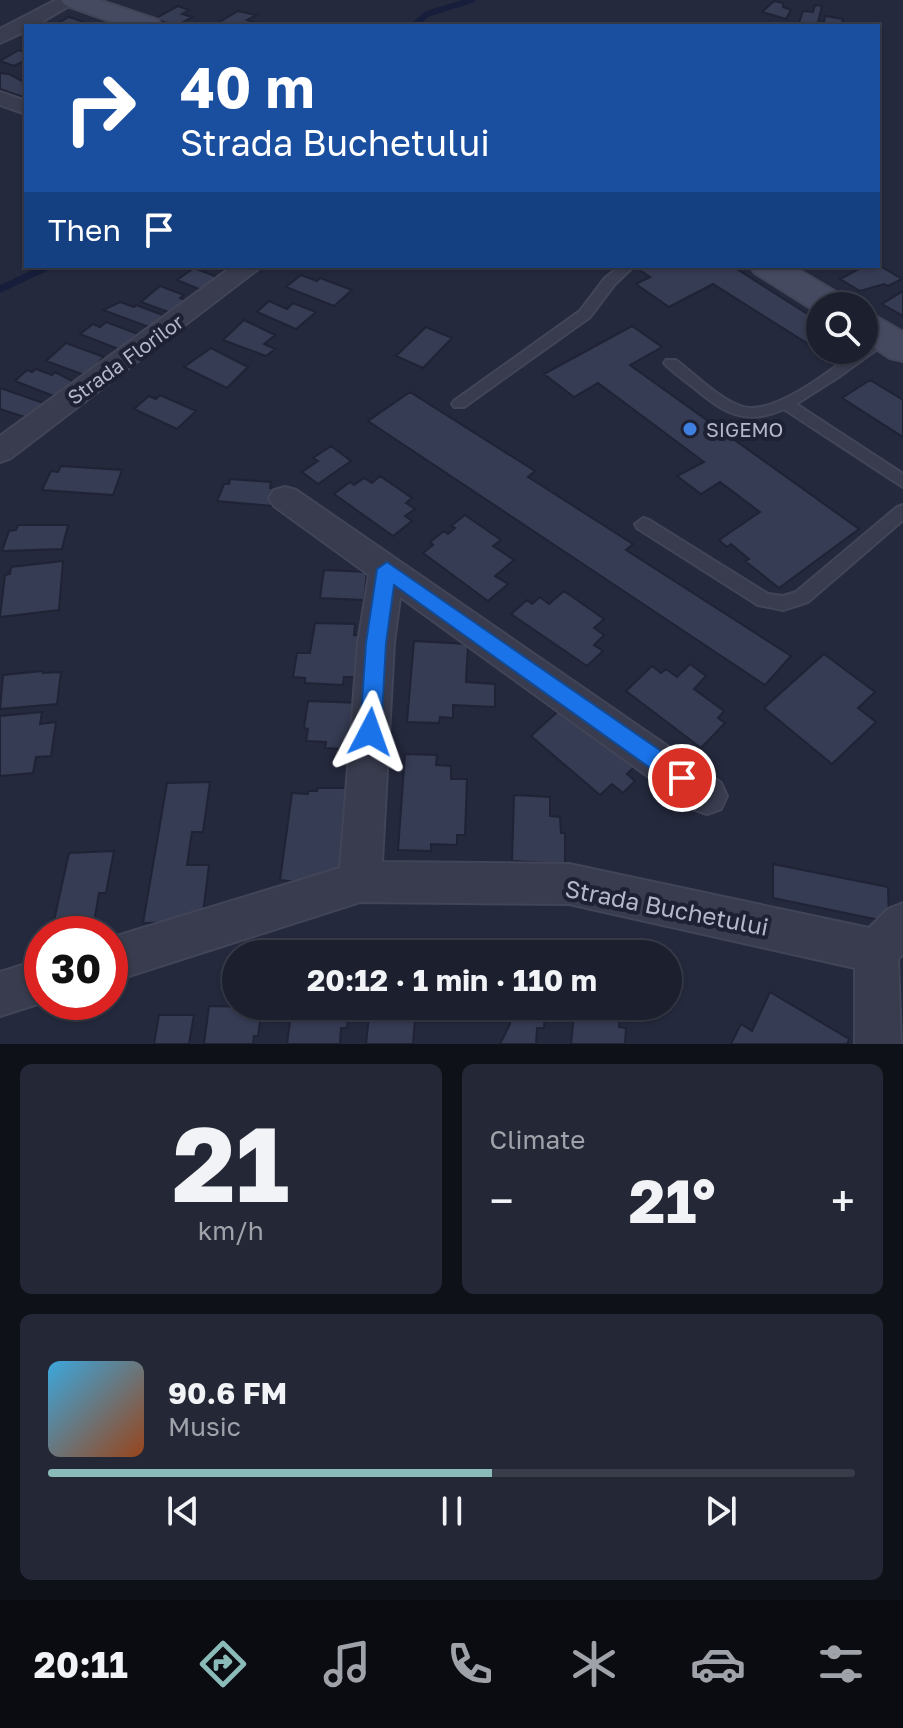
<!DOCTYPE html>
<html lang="en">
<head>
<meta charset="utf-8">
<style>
	:root { --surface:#1b1f2e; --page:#242736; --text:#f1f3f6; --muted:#a0a2aa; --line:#393d4a; --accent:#8bbbb9 }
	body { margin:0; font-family:"Golos Text",sans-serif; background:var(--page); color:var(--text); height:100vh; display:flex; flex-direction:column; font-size:30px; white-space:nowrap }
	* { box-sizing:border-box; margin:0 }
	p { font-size:26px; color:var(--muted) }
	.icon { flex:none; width:44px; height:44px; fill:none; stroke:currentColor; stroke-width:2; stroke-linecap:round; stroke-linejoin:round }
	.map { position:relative; height:1044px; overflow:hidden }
	.panel { display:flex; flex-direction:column; gap:20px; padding:20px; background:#0f1119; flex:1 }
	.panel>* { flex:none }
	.guide { position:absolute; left:24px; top:24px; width:856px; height:244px; border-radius:0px; box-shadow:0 2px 6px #0004,0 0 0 2px var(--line); background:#1a4fa0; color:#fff; overflow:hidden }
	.controls { position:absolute; left:806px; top:292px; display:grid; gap:16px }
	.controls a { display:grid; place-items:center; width:72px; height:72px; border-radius:50%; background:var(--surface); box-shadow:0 2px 6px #0004,0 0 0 2px var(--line); font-size:40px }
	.speed { position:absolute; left:24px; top:916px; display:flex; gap:16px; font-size:40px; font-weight:700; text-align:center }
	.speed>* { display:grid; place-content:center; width:104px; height:104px; border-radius:50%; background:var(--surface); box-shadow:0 2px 6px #0004,0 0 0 2px var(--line); line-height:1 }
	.speed .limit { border:12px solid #d22; background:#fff; color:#111 }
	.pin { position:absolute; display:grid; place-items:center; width:68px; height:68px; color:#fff; margin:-34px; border:4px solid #fff; border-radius:50%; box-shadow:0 2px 8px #0007 }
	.me { position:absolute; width:88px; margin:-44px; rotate:4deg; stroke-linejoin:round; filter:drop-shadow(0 0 6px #0008) }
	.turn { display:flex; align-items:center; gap:28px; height:168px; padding:0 24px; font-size:36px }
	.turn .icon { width:104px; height:104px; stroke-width:2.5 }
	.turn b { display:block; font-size:56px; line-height:68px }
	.then { display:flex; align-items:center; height:76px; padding:0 24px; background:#0003; gap:16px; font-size:30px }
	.big { font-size:60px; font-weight:700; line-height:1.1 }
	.panel .widget { flex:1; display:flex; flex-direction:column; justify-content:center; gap:12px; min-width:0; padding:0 28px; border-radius:12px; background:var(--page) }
	.panel .dial { align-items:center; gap:0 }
	.dial b { font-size:104px; line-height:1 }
	.song { display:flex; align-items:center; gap:24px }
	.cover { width:96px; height:96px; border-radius:12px; background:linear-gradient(135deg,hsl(200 70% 55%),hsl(20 70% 35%)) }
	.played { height:8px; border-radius:4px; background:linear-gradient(90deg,var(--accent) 55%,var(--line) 55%) }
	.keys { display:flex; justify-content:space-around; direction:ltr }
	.heat { display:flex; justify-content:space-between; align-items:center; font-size:44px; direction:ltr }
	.panel .tiles { flex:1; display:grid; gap:20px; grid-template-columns:1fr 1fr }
	.widget:last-child { grid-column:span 2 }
	.trip { position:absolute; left:222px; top:940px; width:460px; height:80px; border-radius:40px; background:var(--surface); box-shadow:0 2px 6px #0004,0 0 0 2px var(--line); font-weight:700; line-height:80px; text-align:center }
	.tabs { display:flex; height:128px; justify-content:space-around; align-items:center; background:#0b0c12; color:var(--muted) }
	.tabs .icon { width:56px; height:56px }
	.tabs .selected { color:var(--accent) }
	.tabs b { font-size:36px; color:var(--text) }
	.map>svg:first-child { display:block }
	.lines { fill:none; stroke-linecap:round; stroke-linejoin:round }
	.stream-far1 { stroke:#171e3b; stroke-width:6 }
	.stream { stroke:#171e3b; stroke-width:7 }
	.building { fill:#363c54; stroke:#1f2335; stroke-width:2 }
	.lane-casing { stroke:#414557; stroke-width:4 }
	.street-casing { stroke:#414557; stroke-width:4 }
	.secondary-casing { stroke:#414557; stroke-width:4 }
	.lane { fill:#383c4e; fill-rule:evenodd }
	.street { fill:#383c4e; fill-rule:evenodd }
	.secondary { fill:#464a61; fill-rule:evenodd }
	.route { fill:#1a73e8; stroke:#114b97; stroke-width:2 }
	.shop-dot { fill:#3f7fe0; stroke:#1d2133; stroke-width:3 }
	.labels { text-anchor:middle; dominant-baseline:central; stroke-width:8; stroke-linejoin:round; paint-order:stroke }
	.street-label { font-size:20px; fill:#b4b7c9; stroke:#1d2133 }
	.poi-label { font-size:20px; fill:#b4b7c9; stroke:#1d2133; text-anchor:start }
	.near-street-label { font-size:24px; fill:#b4b7c9; stroke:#1d2133 }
</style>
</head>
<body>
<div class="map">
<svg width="903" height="1044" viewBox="0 0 903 1044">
	<rect width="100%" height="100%" fill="#24293d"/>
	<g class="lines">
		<path class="stream-far1" d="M413 26 427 14 472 0"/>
		<path class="stream" d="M0 289 49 266"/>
	</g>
	<path class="building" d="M774 1 783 3V7L791 10 786 19 762 12Z
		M815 5 822 6 818 22H824L825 16 843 19 841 26H798L803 11 813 12Z
		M178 6 189 10 182 14 192 17 176 26 154 19Z
		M238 11 256 15 247 20 260 24 213 26Z
		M69 17 90 24 53 26Z
		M19 50 26 53V60L14 66 0 61Z
		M0 73 9 74 26 83 23 84 26 86V98L0 89Z
		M878 265 902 279 888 286 884 284 860 291 840 279 864 266Z
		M642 266 667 269 672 266H732L820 322V350H841L829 357 713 284 669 307 636 284 650 277 640 270 645 268Z
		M194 268 220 278 211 294 177 280Z
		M301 275 317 281 320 278 352 290 334 306 286 287Z
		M160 286 184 295 180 298 194 303 179 316 141 302Z
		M903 291V316L882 304Z
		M269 301 287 309 293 303 316 312 296 329 257 312Z
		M120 302 134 307 136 305 171 318 157 330 103 310Z
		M244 320 275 335 264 344 275 349 266 356 223 340Z
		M106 322 138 334 142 338 126 352 80 334 93 324 100 327Z
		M632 326 662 347 630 365 859 529 779 588 745 561 749 559 731 544 727 547 719 540 760 512 720 482 701 494 677 476 704 462 598 383 574 397 544 374Z
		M426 327 452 338 423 368 396 356Z
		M66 343 104 357 100 361 106 363 90 377 46 361Z
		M211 348 248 367 227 388 184 367Z
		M36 369 52 375 55 372 80 385 64 400 15 381 27 370 32 372Z
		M870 380 903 400V437L842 398Z
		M0 388 52 406 37 421 0 409Z
		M410 392 535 471 528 477 633 544 626 550 791 656 765 685 368 421Z
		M160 395 196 411 177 429 134 409 149 396 156 399Z
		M331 446 351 461 318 484 302 472 318 461 313 458Z
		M61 466 122 470 113 495 42 490 51 471 58 472Z
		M380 476 412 498 406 503 415 509 405 516 412 521 393 536 334 494 350 482 354 485 364 478 372 483Z
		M230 479 271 482 270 488 278 489 273 506 217 501 224 484H229Z
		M465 515 501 540 493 546 514 560 495 576 508 584 488 601 423 553 433 545 430 542 444 531 448 534 455 528 451 526Z
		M18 525H68L62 549 2 551 9 531 16 530Z
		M63 561 59 610 0 617 5 575 10 574 11 567Z
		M324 570 367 572 364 600 320 598Z
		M564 591 604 619 594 628 604 635 594 645 603 651 587 666 511 614 527 600 532 604 540 597 549 604Z
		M315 623 355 624 354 635 365 636 360 677H344L343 685 305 683V678L293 677 297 653H310Z
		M414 641 468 644 466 682 495 684V707L453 705V718L440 717 439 723 407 722Z
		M824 654 875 692 858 708 876 722 832 764 764 708Z
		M690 664 706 676 694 689 724 711 718 718 725 723 701 748 626 691 652 666 661 673 666 669 677 677Z
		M43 671V673L61 672 57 704 0 709 3 675Z
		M308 701 360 703 355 750 325 748 326 742 306 741 308 729 304 728Z
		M567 703 643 759 627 774 635 781 623 793 612 784 600 795 531 736Z
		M42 712 40 724 56 722 51 756 36 757 33 773 0 776V716Z
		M405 754 437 755 436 765 451 766V779H467L465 835H457V845L431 844V851L398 850Z
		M210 782 203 832H192L187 865H209L203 913 198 922 143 923 167 783Z
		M318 788H348L339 887 280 880 292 793 308 794V791H317Z
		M514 795 550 797V816L560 817 561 833H565V864L512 861Z
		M114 851 106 893H99L92 934H51L69 853Z
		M773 864 888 887 889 922 773 898Z
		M441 942 473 945V954H440Z
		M770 992 849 1039 847 1044H731L741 1024 752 1031Z
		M209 1006 262 1007 258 1036H254L253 1044H204Z
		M292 1006H349L347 1028H341L340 1044H287Z
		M370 1006H416L413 1044H366Z
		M436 1006H490V1012L435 1007Z
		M512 1006H545L544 1028H537L536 1044H500L510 1024Z
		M575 1006H620L619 1027 626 1028 625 1044H571Z
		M159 1015H194L189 1044H154Z"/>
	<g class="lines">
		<defs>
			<path id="lane" d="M620 266H634L615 284 590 317 464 407H454L452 404 454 401 580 311 605 278Z
				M885 333 890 334V340L840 376 796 404 903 474V487L784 409C745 427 723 412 693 387 683 379 672 372 664 363L666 360H676C696 375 718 399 743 407 774 416 834 368 858 350H864V346Z
				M903 505V520L808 602 783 610 758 605 637 528 635 524 643 518 649 520 768 594 783 596 796 592 897 507Z"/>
			<path id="street" d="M56 0H79L35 26H26V31L0 43V29Z
				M0 92 26 101V114L0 105Z
				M233 266H262L11 458 0 462V436Z
				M285 487 296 490 721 783 727 796 721 809 707 814 693 809 400 597 394 643 382 862 569 864 869 928 888 909 903 903V954L898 959 901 1044H855V968L569 904 360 902 110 982V938L340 868 358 643 369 575 274 506 269 498 274 490Z
				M42 959 44 1002 0 1016V972Z"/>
			<path id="secondary" d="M61 0H99L158 20 162 26H124L65 5Z
				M750 266H792L846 298 851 306H820V314L755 273Z
				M864 313 877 317 903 332V361L890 358 864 341Z"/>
		</defs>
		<use href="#lane" class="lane-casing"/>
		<use href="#street" class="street-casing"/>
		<use href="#secondary" class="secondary-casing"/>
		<use href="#lane" class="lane"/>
		<use href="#street" class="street"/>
		<use href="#secondary" class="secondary"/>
	</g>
	<path class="route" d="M387 562 690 771 693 778 690 785 682 788 674 785 394 585 386 643 381 732 378 739 370 742 363 739 360 732 366 643 377 569Z"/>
	<circle class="shop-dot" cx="690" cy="429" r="8"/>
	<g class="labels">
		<g class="street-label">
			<text transform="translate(125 359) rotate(-36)">Strada Florilor</text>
		</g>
		<g class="poi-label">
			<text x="706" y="429">SIGEMO</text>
		</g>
		<g class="near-street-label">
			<text transform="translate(667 907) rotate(11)">Strada Buchetului</text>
		</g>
	</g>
</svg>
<div class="controls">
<a><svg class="icon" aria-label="search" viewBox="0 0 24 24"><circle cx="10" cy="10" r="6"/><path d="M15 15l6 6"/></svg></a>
</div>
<div class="speed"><div class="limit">30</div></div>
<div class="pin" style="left:682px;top:778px;background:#d93025"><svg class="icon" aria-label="arrive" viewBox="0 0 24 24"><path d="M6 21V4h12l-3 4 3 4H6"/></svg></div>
<svg class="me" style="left:370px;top:732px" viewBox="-20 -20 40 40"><path d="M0-17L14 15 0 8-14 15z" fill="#1a73e8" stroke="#fff" stroke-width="4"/></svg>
<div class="trip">20:12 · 1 min · 110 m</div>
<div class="guide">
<div class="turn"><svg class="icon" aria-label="right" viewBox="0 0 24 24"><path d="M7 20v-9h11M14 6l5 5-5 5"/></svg><div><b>40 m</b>Strada Buchetului</div></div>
<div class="then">Then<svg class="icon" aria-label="arrive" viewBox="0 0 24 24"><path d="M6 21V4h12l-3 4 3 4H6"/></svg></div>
</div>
</div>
<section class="panel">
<div class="tiles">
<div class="widget dial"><b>21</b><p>km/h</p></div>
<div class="widget"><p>Climate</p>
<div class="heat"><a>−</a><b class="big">21°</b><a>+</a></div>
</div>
<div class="widget">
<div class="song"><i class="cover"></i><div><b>90.6 FM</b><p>Music</p></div></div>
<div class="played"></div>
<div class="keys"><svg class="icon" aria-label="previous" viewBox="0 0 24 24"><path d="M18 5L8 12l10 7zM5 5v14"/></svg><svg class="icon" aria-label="pause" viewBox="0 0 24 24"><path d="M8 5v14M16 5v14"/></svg><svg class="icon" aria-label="next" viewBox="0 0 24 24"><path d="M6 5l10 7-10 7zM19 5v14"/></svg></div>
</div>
</div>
</section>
<nav class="tabs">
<b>20:11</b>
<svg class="icon selected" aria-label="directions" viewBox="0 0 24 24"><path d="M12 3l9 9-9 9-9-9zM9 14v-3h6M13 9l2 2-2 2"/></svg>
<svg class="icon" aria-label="music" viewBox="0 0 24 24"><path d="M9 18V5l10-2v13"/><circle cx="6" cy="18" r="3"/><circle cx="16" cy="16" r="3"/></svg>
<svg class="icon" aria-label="phone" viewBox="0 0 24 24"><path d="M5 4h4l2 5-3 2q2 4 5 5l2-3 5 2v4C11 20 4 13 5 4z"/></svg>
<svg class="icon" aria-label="climate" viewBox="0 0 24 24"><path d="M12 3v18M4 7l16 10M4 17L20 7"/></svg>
<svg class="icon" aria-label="car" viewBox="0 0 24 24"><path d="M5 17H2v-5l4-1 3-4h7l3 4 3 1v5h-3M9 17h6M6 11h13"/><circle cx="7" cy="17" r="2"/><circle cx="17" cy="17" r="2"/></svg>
<svg class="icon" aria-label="filters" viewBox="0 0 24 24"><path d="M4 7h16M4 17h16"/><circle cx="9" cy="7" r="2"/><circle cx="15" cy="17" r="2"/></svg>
</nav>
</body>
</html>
